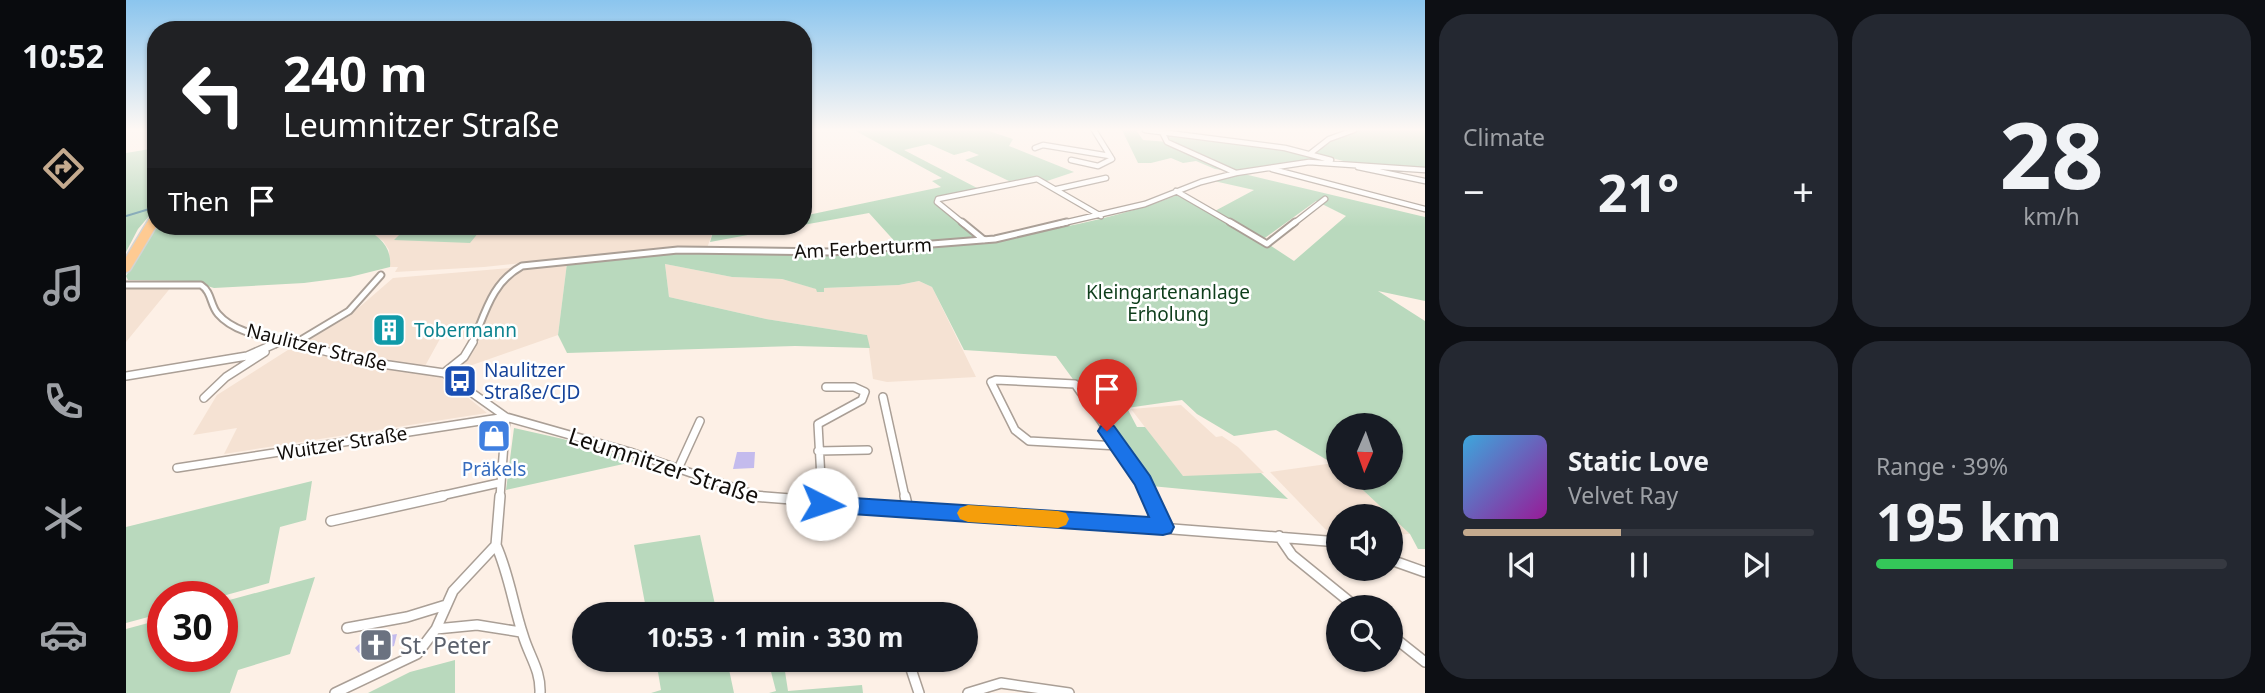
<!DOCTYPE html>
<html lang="en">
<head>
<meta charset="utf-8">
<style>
	:root { --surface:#171b24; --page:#242831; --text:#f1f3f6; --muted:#9ea1a6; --line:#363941; --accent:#c4aa8e }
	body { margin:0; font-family:"Noto Sans",sans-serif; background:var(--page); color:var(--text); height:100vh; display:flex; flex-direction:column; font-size:26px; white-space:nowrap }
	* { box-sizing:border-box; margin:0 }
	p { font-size:23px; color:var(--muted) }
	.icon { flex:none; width:38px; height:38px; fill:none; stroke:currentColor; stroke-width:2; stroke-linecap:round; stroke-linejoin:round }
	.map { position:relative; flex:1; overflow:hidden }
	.side { display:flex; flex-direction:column; gap:14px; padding:14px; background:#0d0f14; width:840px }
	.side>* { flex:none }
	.banner { position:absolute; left:21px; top:21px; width:665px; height:214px; border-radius:28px; box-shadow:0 2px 5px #0004; background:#202124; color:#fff; overflow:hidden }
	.needle { width:46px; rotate:182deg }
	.buttons { position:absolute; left:1200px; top:413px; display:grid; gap:14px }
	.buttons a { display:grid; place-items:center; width:77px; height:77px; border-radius:50%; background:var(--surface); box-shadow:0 2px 5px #0004; font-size:35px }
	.speed { position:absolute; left:21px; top:581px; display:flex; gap:14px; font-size:35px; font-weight:700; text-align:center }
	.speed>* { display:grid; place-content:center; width:91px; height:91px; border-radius:50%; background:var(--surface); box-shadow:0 2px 5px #0004; line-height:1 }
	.speed .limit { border:10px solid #d22; background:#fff; color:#111 }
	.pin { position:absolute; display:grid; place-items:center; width:60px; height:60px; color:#fff; margin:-72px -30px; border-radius:50% 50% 50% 0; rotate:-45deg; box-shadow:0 0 7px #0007 }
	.pin .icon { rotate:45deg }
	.me { position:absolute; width:77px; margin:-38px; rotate:94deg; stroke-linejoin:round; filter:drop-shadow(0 0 5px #0008) }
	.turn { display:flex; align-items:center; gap:24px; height:147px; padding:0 21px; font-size:32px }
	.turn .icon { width:91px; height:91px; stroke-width:2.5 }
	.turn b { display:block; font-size:49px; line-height:60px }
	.then { display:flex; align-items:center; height:66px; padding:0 21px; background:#0003; gap:14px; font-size:26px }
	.big { font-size:52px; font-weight:700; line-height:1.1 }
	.side .widget { flex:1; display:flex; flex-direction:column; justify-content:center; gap:10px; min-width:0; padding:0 24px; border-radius:28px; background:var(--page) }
	.side .dial { align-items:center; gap:0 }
	.dial b { font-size:91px; line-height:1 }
	.song { display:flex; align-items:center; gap:21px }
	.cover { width:84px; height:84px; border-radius:10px; background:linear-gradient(135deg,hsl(200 70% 55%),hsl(300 70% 35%)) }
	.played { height:7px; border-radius:4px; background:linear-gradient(90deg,var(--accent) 45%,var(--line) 45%) }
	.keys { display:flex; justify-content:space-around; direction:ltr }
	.heat { display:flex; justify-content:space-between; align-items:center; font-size:38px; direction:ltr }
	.charge { height:10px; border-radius:5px; background:linear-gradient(90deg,#34c759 39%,var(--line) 0) }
	.side .tiles { flex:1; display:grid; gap:14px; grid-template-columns:repeat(2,1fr) }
	.trip { position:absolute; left:446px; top:602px; width:406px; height:70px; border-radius:35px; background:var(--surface); box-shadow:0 2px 5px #0004; font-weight:700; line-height:70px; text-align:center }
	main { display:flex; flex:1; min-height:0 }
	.dock { display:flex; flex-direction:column; width:126px; justify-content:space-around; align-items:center; background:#090b0e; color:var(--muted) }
	.dock .icon { width:49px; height:49px }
	.dock .selected { color:var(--accent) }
	.dock b { font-size:32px; color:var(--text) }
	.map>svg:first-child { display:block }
	.built { fill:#f5e2d3 }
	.green { fill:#b9d9bd; fill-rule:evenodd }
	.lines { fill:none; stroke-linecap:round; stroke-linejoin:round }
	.stream { stroke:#76a0b0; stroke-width:2 }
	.building { fill:#c4bbed }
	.street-far3-casing { stroke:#aa9f96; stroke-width:7 }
	.street-far2-casing { stroke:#aa9f96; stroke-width:9 }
	.street-far1-casing { stroke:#aa9f96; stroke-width:10 }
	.street-casing { stroke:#aa9f96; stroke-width:12 }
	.primary-far1-casing { stroke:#d4d4d3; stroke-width:10 }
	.primary-casing { stroke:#d4d4d3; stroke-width:13 }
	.street-far3 { stroke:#fff; stroke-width:4.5 }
	.street-far2 { stroke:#fff; stroke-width:5 }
	.street-far1 { stroke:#fff; stroke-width:7 }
	.street { stroke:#fff; stroke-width:9 }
	.primary-far1 { stroke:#feca92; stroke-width:7 }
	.primary { stroke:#feca92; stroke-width:10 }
	.route { fill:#1a73e8; stroke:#114b97; stroke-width:2 }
	.slow { fill:#f59e0b }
	.labels { text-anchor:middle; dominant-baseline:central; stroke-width:5; stroke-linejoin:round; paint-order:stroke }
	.street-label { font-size:19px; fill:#120e0b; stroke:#fff }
	.park-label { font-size:19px; fill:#0e3e1b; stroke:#fff }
	.culture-label { font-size:19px; fill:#0d838f; stroke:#fff; text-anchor:start }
	.transit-label { font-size:19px; fill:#164399; stroke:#fff; text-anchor:start }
	.shop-label { font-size:19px; fill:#366cbe; stroke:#fff }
	.near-street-label { font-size:23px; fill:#120e0b; stroke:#fff }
	.near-worship-label { font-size:23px; fill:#5b616d; stroke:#fff; text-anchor:start }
</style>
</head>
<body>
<main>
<nav class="dock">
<b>10:52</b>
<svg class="icon selected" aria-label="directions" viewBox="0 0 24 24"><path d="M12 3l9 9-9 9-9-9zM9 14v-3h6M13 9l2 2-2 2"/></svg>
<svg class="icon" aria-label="music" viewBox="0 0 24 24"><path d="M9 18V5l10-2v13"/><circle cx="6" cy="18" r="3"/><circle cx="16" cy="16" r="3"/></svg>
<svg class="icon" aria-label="phone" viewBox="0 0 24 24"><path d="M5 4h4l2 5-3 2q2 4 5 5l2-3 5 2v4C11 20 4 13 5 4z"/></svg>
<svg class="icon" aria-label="climate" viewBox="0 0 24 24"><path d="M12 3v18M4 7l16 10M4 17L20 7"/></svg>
<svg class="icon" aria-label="car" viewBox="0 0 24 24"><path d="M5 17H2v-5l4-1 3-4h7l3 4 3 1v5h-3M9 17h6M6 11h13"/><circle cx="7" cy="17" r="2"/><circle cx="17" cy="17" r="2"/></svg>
</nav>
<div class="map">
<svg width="1299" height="693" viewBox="0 0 1299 693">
	<rect width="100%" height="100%" fill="#fdf0e6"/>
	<path class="built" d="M233 226H589L581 248H545L358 267 269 272 272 267H264L263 250 257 241Z
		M441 263 432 335 332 370 342 339 315 337 299 366 263 361 175 343 222 317 267 278Z
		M539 264 606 277 656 279 691 289V292L698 288 773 285 793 281 806 287 850 377 761 382 747 379 741 335 640 319 543 297Z
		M46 286 0 342V289Z
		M165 348 256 368 314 375 361 413 98 454 111 428 67 435 91 395Z
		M1055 405 1090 437 1096 436 1112 447 1138 473 1058 478 1005 409Z
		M1208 463 1213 467V478H1224L1284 534 1265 535V516H1213V536L1199 529 1144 472Z"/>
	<path class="green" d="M728 130H860L887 139 883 146 948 172 918 182 912 178 883 181 839 160 853 155 843 151 828 155 803 144 778 150 853 189 808 199 851 238 772 245 743 213 677 225V216L815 187 806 181 816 178Z
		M996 130H1010L1017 140 1043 142 1040 137 1044 136 1135 144 1203 161 1112 172 1089 169 1070 161 1057 163 1045 158 1025 163H1012Z
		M1233 130H1299V169L1221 162 1187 153 1206 139Z
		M30 148V208L12 229 0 252V153Z
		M1109 174H1118L1299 217V301L1252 291 1299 321V549H1292L1284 534 1224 478H1265V425H1213V467L1150 430 1108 436 1071 414 1056 400 1001 408 1011 427H1019L1057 476 1135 473 1162 499 1025 486 930 356 838 350 806 287 793 281 773 285 698 288V292H691L690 289 656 279 606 277 539 264 543 297 640 319 741 335 744 348 669 346 441 353 432 335 441 263 562 252 711 253 773 250 774 253C869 237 964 230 1054 194L1087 212 1128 190 1088 181ZM1190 201 1220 216 1168 261 1136 240Z
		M30 226H233C252 235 266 245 264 267L224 277 178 283 88 288 64 281 2 280 0 276Z
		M282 226H358L344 243 268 240Z
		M589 226H671L584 242Z
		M388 428 437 439 511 461 380 490Z
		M186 481 180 520 154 527 143 583 93 597H37V613L0 623V527Z
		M574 535 591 614H521L508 545Z
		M189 577 164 654 112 670 104 693H0V629L37 619V656H96V602Z
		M329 660V693H242L284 672Z
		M530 660H601L608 693H525L535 690Z
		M658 665 662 691 736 685 737 693H643L650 691 644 668Z"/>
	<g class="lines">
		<path class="stream" d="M0 216 30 207"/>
	</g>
	<path class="building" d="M611 452H629L628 468 607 469Z
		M246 632 245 638 271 634 268 646 246 653H233L229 648 231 646 237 641 239 633Z"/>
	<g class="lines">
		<defs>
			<path id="street-far3" d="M1019 130 1159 148 1205 160
				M1037 134 1041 142 1110 173
				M909 148 917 145 984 156
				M1185 153 1203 139 1228 130
				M945 160 972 166 986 159 968 130
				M1232 167 1299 181
				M1146 169 1299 209
				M931 189 980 178
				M1050 191 1107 224
				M838 224 811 202 812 199 911 179 975 216
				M933 224 1019 204 1075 182 1110 173 1183 162 1299 170
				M1167 224 1199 199"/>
			<path id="street-far2" d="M836 222 858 240
				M1104 222 1141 244 1169 222
				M0 285H75C86 292 84 305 92 314 110 335 145 337 170 344
				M149 344 156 341
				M168 344 223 311 255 275
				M346 344C359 314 365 283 396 266L552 250 705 252 869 239 941 222"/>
			<path id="street-far1" d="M163 342 242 362 318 373 380 417 504 452 635 497
				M168 344 171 342
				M318 373 338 357 347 342
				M0 376 121 356 153 342
				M757 397 779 497
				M78 398 100 377 139 352
				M992 446 903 441 889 430 865 382 870 380 949 384 1001 457 1025 497
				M692 451 742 450
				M51 468 380 417
				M552 469 574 421
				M310 497 373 483
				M374 497 380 417
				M696 497 692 424 736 400 739 392 728 387H700"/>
			<path id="street" d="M627 496 1213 542
				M696 496V504
				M779 496 782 509
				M1024 496 1037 527
				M205 521 317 496
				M1153 536 1166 555 1230 607
				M370 545C383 574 387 605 397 635 403 656 415 670 414 693
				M1265 560 1299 572
				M769 610 770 614
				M221 628 281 617 320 605
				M310 629 351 625 395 632
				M1265 635 1299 662
				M782 660 793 693
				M209 693 291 654 310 629 327 591 370 545 374 496
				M842 693 875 683 943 693"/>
			<path id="primary-far1" d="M26 224 30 217"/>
			<path id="primary" d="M0 267 27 222"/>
		</defs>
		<use href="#street-far3" class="street-far3-casing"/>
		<use href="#street-far2" class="street-far2-casing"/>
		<use href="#street-far1" class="street-far1-casing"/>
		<use href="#street" class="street-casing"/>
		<use href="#primary-far1" class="primary-far1-casing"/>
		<use href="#primary" class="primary-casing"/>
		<use href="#street-far3" class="street-far3"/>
		<use href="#street-far2" class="street-far2"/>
		<use href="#street-far1" class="street-far1"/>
		<use href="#street" class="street"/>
		<use href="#primary-far1" class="primary-far1"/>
		<use href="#primary" class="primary"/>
	</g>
	<linearGradient id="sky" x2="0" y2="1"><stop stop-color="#8bc5ee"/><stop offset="0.57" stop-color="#fef8f4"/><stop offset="1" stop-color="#fef8f4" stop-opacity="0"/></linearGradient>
	<rect width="1299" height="227" fill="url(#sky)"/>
	<path class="route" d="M981 424 988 426 1024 476 1048 527 1045 533 1037 535 696 512 688 509 685 504 688 498 696 496 1023 517 1009 485 972 431 975 426Z"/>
	<path class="slow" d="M842 505 932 511 940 513 943 519 940 525 932 528 842 522 834 519 831 513 834 508Z"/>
	<defs>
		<symbol id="building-square" viewBox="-11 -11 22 22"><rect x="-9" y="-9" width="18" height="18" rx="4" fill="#0f9aa8" stroke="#fff"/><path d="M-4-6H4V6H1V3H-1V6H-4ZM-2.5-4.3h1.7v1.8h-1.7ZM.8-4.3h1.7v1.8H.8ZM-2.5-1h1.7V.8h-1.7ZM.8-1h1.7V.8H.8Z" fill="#fff"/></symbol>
		<symbol id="bus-square" viewBox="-11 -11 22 22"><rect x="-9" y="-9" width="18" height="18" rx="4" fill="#1a4fb4" stroke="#fff"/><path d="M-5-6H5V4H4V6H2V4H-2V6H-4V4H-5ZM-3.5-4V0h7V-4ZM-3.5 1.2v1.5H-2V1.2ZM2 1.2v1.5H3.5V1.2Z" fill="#fff"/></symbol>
		<symbol id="shop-square" viewBox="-11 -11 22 22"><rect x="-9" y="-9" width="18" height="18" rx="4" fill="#3f7fe0" stroke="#fff"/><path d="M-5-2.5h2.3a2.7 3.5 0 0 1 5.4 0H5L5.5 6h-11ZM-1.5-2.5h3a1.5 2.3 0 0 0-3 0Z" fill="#fff"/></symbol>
		<symbol id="church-square" viewBox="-11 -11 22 22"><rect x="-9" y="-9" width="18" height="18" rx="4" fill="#6b7280" stroke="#fff"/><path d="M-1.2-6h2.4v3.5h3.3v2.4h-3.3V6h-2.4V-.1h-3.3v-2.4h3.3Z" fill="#fff"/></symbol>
	</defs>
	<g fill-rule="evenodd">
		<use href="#building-square" x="244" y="311" width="38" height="38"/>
		<use href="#bus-square" x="315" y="362" width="38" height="38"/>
		<use href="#shop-square" x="349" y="417" width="38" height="38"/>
		<use href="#church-square" x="231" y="626" width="38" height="38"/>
	</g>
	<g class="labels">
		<g class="street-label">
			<text transform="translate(737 248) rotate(-3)">Am Ferberturm</text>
			<text transform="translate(191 347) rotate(14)">Naulitzer Straße</text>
			<text transform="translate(216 443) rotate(-9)">Wuitzer Straße</text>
		</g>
		<g class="park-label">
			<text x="1042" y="292">Kleingartenanlage<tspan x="1042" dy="22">Erholung</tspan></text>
		</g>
		<g class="culture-label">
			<text x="288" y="330">Tobermann</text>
		</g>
		<g class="transit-label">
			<text x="358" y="370">Naulitzer<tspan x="358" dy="22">Straße/CJD</tspan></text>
		</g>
		<g class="shop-label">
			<text x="368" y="469">Präkels</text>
		</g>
		<g class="near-street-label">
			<text transform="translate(538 465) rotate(18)">Leumnitzer Straße</text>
		</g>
		<g class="near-worship-label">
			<text x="274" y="645">St. Peter</text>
		</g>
	</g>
</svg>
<div class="buttons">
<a><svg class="needle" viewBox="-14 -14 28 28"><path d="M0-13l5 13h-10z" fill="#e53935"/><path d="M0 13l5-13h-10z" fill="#9ea1a6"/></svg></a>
<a><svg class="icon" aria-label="sound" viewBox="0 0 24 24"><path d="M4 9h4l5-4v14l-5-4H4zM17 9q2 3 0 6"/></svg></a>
<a><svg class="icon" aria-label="search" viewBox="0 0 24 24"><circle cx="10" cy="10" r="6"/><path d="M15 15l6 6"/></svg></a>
</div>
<div class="speed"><div class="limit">30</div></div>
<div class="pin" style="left:981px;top:431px;background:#d93025"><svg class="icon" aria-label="arrive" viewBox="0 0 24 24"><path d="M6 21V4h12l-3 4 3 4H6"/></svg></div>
<svg class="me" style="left:696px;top:504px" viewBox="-20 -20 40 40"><circle r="19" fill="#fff"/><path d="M0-13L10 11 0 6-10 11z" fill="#1a73e8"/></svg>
<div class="trip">10:53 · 1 min · 330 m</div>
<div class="banner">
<div class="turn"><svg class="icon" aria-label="left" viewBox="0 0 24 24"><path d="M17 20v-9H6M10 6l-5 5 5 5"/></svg><div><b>240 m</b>Leumnitzer Straße</div></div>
<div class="then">Then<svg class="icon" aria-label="arrive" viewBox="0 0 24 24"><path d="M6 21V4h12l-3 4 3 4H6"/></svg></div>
</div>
</div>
<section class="side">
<div class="tiles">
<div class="widget"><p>Climate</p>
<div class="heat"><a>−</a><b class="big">21°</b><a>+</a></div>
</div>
<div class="widget dial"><b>28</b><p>km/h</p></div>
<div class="widget">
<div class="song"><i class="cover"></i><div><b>Static Love</b><p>Velvet Ray</p></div></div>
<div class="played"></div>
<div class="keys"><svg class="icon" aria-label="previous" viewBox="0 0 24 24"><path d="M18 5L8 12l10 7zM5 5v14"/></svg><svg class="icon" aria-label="pause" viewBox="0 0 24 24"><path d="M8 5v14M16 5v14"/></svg><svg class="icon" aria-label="next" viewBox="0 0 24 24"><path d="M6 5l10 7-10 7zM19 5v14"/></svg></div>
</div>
<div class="widget"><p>Range · 39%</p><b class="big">195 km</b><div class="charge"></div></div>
</div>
</section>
</main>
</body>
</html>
